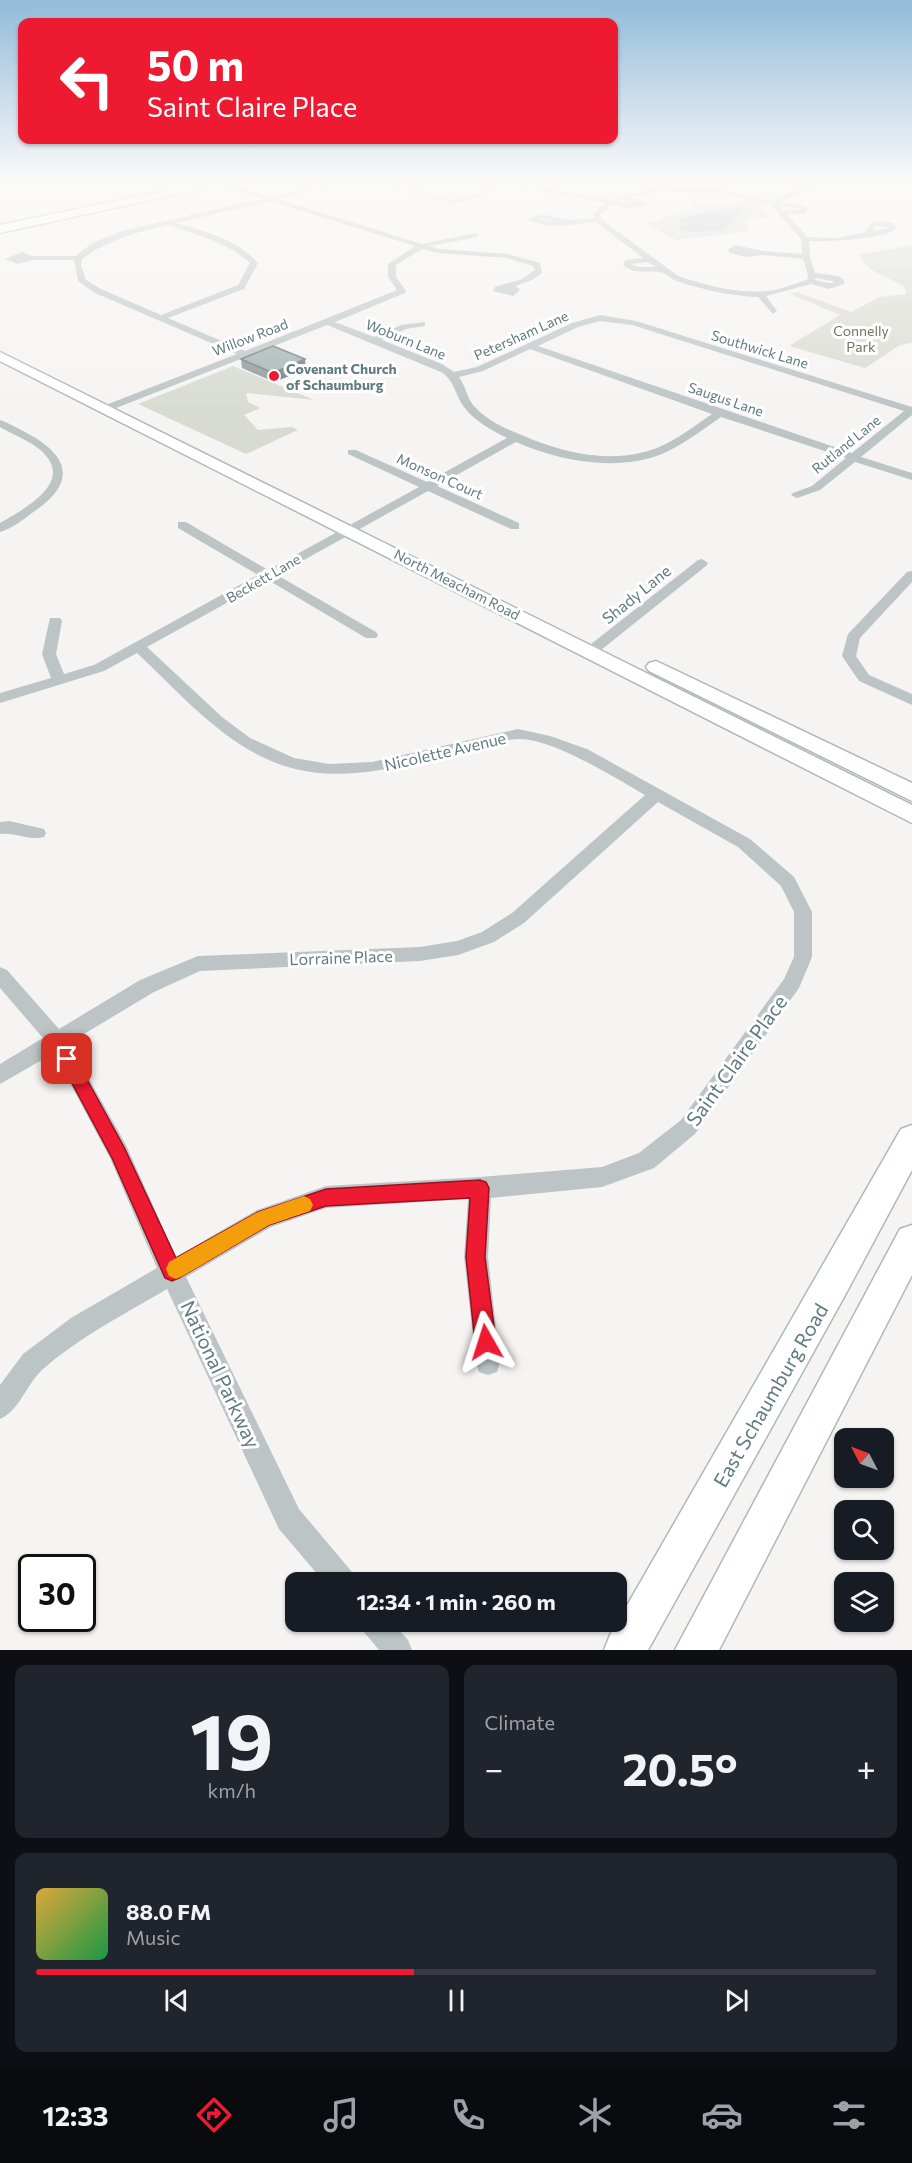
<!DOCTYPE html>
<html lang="en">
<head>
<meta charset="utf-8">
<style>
	:root { --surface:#171b24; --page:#20242c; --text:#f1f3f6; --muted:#9ea1a6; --line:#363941; --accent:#ee1a31 }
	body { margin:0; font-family:Commissioner,sans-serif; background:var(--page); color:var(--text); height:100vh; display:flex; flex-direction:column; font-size:22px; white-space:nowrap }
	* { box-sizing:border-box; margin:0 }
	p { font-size:20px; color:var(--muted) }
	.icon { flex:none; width:33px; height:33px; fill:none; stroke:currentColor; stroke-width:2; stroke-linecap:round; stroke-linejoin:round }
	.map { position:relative; height:1650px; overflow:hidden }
	.drawer { display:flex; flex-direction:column; gap:15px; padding:15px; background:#0d0f14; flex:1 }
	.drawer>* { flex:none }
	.guide { position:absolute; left:18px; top:18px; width:600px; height:126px; border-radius:12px; box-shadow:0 2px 4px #0004; background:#ee1a31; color:#fff; overflow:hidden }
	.needle { width:39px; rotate:311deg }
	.tools { position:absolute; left:834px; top:1428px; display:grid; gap:12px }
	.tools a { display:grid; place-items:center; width:60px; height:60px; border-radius:12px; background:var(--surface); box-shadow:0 2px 4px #0004; font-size:30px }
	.speed { position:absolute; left:18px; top:1554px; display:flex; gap:12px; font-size:30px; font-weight:700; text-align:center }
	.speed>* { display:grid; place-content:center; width:78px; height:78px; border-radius:50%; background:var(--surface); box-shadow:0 2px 4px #0004; line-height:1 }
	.speed .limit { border:3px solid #111; border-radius:9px; background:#fff; color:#111 }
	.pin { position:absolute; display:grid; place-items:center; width:51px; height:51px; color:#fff; margin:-26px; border-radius:12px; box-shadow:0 3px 9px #0006 }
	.me { position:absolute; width:66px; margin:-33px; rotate:354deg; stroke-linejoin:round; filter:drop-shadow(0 0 4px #0008) }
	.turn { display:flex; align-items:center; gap:21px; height:126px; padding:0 30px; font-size:27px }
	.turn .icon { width:78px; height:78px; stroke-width:2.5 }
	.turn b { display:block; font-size:42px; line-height:51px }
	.big { font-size:45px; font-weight:700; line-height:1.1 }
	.drawer .tile { flex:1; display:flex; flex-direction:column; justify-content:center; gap:9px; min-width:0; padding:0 21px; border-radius:12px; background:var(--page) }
	.drawer .dial { align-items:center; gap:0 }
	.dial b { font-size:78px; line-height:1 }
	.song { display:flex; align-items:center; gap:18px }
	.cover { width:72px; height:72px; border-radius:9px; background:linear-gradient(135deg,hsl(40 70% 55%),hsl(140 70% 35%)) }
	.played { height:6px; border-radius:3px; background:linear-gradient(90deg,var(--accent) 45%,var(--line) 45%) }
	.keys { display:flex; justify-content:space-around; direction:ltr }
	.heat { display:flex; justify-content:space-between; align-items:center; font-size:33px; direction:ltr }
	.drawer .tiles { flex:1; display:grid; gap:15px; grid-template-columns:1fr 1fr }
	.tile:last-child { grid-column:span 2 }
	.trip { position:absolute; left:285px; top:1572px; width:342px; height:60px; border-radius:12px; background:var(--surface); box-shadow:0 2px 4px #0004; font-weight:700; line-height:60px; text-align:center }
	.menu { display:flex; height:96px; justify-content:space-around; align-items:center; background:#090b0e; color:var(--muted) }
	.menu .icon { width:42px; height:42px }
	.menu .current { color:var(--accent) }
	.menu b { font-size:27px; color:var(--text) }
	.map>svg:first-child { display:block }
	.green { fill:#d8dbd1 }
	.water { fill:#b1c6c4 }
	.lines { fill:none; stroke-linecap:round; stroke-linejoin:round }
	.secondary-casing { stroke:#aeb9ba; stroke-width:3 }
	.primary-casing { stroke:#afb8ba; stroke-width:3 }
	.minor { fill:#bcc4c5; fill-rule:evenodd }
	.secondary { fill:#fff; fill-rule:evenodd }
	.primary { fill:#fff; fill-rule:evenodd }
	.wall { fill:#8e9a9b }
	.shaded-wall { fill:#747d7e }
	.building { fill:#a5b3b4; stroke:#747d7e; stroke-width:1.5 }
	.route { fill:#ee1a31; stroke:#9b1120; stroke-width:1.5 }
	.slow { fill:#f59e0b }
	.poi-dot { fill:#ee1a31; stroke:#fff; stroke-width:2 }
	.labels { text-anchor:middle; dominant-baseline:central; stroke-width:6; stroke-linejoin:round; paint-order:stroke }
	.far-park-label { font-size:14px; fill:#6b775e; stroke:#fff }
	.far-street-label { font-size:14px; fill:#5f7b7f; stroke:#fff }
	.far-poi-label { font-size:14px; font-weight:bold; fill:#5f7b7f; stroke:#fff; text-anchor:start }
	.street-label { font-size:16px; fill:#5f7b7f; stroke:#fff }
	.near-street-label { font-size:20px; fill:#5f7b7f; stroke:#fff }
</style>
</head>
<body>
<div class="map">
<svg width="912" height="1650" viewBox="0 0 912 1650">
	<rect width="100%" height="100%" fill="#f6f4f2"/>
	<path class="green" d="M745 199 761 203 766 214 772 217 744 220 750 231 675 240 643 221 659 222 665 217 698 207 689 203 735 205Z
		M912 245V343L900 345 865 368 789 346 840 315 790 294 797 292 851 312 880 297 906 294 905 287 870 269 859 255Z
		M233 366 314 400 246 393 248 402 260 408 244 415 258 430 292 427 298 430 246 454 138 404Z"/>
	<path class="water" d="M754 207 732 219 725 230 695 232 680 230V219C704 211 729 208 754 207Z"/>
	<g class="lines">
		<defs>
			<path id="secondary" d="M0 352 912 805V823L0 361Z
				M656 661 912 783V801L649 671 646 667 649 663Z
				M912 1125V1170L844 1297 648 1650H604L610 1635 901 1129Z
				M912 1225V1275L719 1650H675L900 1229Z"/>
			<path id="primary" d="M206 182H225L219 185 0 233V225Z"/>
		</defs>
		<use href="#secondary" class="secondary-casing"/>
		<use href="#primary" class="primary-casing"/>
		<path class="minor" d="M212 182H220L270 197 335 182H345L278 199 422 244 475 233 479 235 478 237 430 246 439 249 508 254 540 263 542 273 532 280 516 286 520 290 513 296 493 291 495 287 522 279 535 270 533 266 507 258 438 253 422 249 396 265V277L406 291 405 293 335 322 374 337 401 325 425 322V326L406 329 382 340 442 364 454 372 477 367 572 323 600 315 636 321 912 407V415L861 457 912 473V480L855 462 820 490 797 498 791 495 793 493 812 486 846 458 721 417C702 430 683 445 662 454 616 472 559 461 516 442L437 486 519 523V529H511L428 491 277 575 376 632 378 635 376 638H366L268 580 147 647 222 717 250 738 294 758 329 764 372 762 518 729 550 736 587 749 750 839 794 877 812 912V957L799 988 695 1134 654 1168 602 1187 491 1198 488 1257 500 1363 497 1372 488 1375 479 1372 476 1363 464 1257 468 1199 326 1208 271 1227 186 1277 299 1509 352 1572 356 1582H324L279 1529 167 1289C125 1314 79 1337 42 1370 26 1385 20 1410 0 1419V1385L23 1354 71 1318 157 1268 110 1158 54 1053 0 1084V1064L43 1038 0 988V967L7 970 59 1029 140 980 198 956 420 947 457 941 482 932 512 913 645 795C615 778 551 737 517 739 502 740 486 746 472 749 413 763 349 785 288 767 227 749 182 695 137 653L104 671 0 703V693L51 678 42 654 50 618H60L62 621 56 654 64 674 94 665 258 575 178 528V522H186L268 570 419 487 348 454V450H356L427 482 507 438C493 431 474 421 464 407 455 395 455 381 441 372L327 325 111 410H103V406L237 354 95 293 78 281 74 260H32L18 264 5 259 22 252 32 256H76L92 243 122 231 262 199ZM270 201 415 246 388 264V277L397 290 245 351 168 318 244 289 258 263C237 239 206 232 177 223ZM168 225C197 235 227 242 250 263L238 285 161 315 101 289 86 280 81 265 82 259C108 239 137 233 168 225ZM600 321 632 325 904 411 852 453 538 346 578 327ZM530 349 712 414C691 428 670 446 644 452 602 463 558 451 519 434 504 428 485 419 473 405 467 397 465 385 459 377L483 371ZM658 802 738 847 781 886 794 912V957L784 979 681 1120 639 1153 602 1167 480 1177 326 1186 257 1210 176 1257 126 1145 69 1043 154 992 200 971 420 961 458 955 494 942 524 923Z
			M379 182H388L453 200 475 194 499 182H515L611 200 658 187 727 190 771 201 812 182H818L817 185 780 202 801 205 808 208 805 214H787L807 237 836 238 866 232C870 218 880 221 894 223L896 229C884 239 827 242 809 241L810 257 815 273 838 276 844 280V284L829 289 811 284 766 296 777 311 773 314 758 297C731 296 705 290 679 282 672 280 665 272 659 272 645 270 634 275 623 265L626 260 643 258 596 222C576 224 547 231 528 219L542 214 569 220 594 218 593 213 605 203 505 184 479 196 453 204ZM658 191 727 194 771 205 801 239 802 254 763 251 735 245 728 249 730 253 746 257 762 255 803 259 808 275 807 280C793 284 780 290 766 291 736 294 706 285 678 276L601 219 600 215 612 205 627 208 645 206V202L630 198ZM623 200 632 203 618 202ZM780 206 799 209 800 210H783ZM542 218 555 221 539 219ZM875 226 888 227V228L873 231ZM648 262 655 267H639L631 264ZM816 278 836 282 829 283 815 280Z
			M0 420C9 423 17 428 25 432 71 456 77 483 32 513 23 520 11 529 0 532V523C20 511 70 486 47 457 37 443 15 436 0 427Z
			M702 559 708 563 706 566 596 654H586L584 651 586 648 698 560Z
			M912 571V582L860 638 856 656 869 675 912 694V705L859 681 842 656 848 634 907 572Z
			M9 821 44 829 46 833 44 837C30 841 15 832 0 834V822Z
			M360 1622H392L408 1640 412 1650H379L364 1632Z"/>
		<use href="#secondary" class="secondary"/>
		<use href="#primary" class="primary"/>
	</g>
	<path class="wall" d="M241 359 306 369 274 382 242 368Z"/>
	<path class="shaded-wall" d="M305 359 306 369 274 382 273 373Z"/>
	<path class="building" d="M273 346 305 359 273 373 241 359Z"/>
	<linearGradient id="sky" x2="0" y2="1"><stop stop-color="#92bbda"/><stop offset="0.44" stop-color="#fbfaf9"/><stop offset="1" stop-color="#fbfaf9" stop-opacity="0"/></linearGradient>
	<rect width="912" height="412" fill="url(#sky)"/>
	<path class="route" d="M67 1051 73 1054 124 1147 176 1258 258 1212 326 1189 480 1180 486 1182 489 1188 485 1257 496 1342 493 1349 486 1352 478 1349 475 1342 466 1257 470 1198 326 1206 269 1225 179 1278 172 1281 165 1278 112 1158 59 1059 61 1054Z"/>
	<path class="slow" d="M304 1196 310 1199 313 1205 310 1211 269 1225 183 1276 176 1279 169 1276 166 1269 169 1262 258 1212Z"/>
	<circle class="poi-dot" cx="274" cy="376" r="6"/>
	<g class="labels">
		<g class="far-park-label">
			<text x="861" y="330">Connelly<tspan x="861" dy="16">Park</tspan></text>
		</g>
		<g class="far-street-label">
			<text transform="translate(521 335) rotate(-24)">Petersham Lane</text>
			<text transform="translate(250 337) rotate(-21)">Willow Road</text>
			<text transform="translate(406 339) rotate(22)">Woburn Lane</text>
			<text transform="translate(760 349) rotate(17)">Southwick Lane</text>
			<text transform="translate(726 399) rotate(19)">Saugus Lane</text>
			<text transform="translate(846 444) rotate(-39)">Rutland Lane</text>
			<text transform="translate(440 476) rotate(24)">Monson Court</text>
			<text transform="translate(263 578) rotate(-30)">Beckett Lane</text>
			<text transform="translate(457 584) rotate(27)">North Meacham Road</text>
		</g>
		<g class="far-poi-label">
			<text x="286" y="368">Covenant Church<tspan x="286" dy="16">of Schaumburg</tspan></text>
		</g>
		<g class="street-label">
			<text transform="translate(636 594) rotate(-39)">Shady Lane</text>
			<text transform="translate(445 751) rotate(-13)">Nicolette Avenue</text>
			<text transform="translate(341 957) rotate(-2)">Lorraine Place</text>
		</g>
		<g class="near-street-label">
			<text transform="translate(736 1060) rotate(-54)">Saint Claire Place</text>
			<text transform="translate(221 1374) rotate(65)">National Parkway</text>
			<text transform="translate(770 1395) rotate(-60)">East Schaumburg Road</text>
		</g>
	</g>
</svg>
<div class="tools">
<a><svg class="needle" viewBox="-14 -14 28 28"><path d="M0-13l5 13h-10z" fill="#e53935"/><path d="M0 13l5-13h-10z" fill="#9ea1a6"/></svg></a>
<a><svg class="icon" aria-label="search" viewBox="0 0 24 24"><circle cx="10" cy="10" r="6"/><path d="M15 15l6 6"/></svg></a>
<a><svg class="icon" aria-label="layers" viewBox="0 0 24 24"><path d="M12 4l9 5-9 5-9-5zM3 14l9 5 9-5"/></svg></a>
</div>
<div class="speed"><div class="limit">30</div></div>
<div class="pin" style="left:67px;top:1059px;background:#d93025"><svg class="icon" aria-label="arrive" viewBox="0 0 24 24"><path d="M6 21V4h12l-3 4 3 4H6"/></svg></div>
<svg class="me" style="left:486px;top:1342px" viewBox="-20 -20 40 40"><path d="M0-17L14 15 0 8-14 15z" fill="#ee1a31" stroke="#fff" stroke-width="4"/></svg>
<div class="trip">12:34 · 1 min · 260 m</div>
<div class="guide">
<div class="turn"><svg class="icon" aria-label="left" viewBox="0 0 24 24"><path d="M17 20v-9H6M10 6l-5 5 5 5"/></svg><div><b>50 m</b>Saint Claire Place</div></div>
</div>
</div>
<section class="drawer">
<div class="tiles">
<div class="tile dial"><b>19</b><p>km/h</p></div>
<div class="tile"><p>Climate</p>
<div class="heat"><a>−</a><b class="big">20.5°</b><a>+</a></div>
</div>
<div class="tile">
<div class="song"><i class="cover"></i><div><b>88.0 FM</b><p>Music</p></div></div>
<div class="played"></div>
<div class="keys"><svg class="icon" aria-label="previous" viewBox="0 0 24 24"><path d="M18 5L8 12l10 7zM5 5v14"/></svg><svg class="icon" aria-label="pause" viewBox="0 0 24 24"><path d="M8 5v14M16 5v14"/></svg><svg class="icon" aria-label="next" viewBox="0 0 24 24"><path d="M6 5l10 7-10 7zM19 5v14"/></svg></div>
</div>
</div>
</section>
<nav class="menu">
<b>12:33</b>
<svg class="icon current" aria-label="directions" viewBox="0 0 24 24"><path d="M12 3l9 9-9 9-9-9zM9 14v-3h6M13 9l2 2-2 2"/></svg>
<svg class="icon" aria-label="music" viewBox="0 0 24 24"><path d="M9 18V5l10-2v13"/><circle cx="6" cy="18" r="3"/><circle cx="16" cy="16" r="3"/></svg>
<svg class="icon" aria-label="phone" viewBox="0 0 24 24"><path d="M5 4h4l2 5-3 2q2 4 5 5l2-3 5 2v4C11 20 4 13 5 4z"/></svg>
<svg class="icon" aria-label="climate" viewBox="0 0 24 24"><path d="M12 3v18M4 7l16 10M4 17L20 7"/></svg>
<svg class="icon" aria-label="car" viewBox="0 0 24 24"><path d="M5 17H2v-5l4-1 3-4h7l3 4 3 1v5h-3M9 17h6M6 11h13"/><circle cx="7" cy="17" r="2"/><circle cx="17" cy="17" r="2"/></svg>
<svg class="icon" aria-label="filters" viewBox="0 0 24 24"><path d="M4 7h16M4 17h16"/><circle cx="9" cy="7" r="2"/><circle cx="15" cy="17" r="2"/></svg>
</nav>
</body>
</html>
